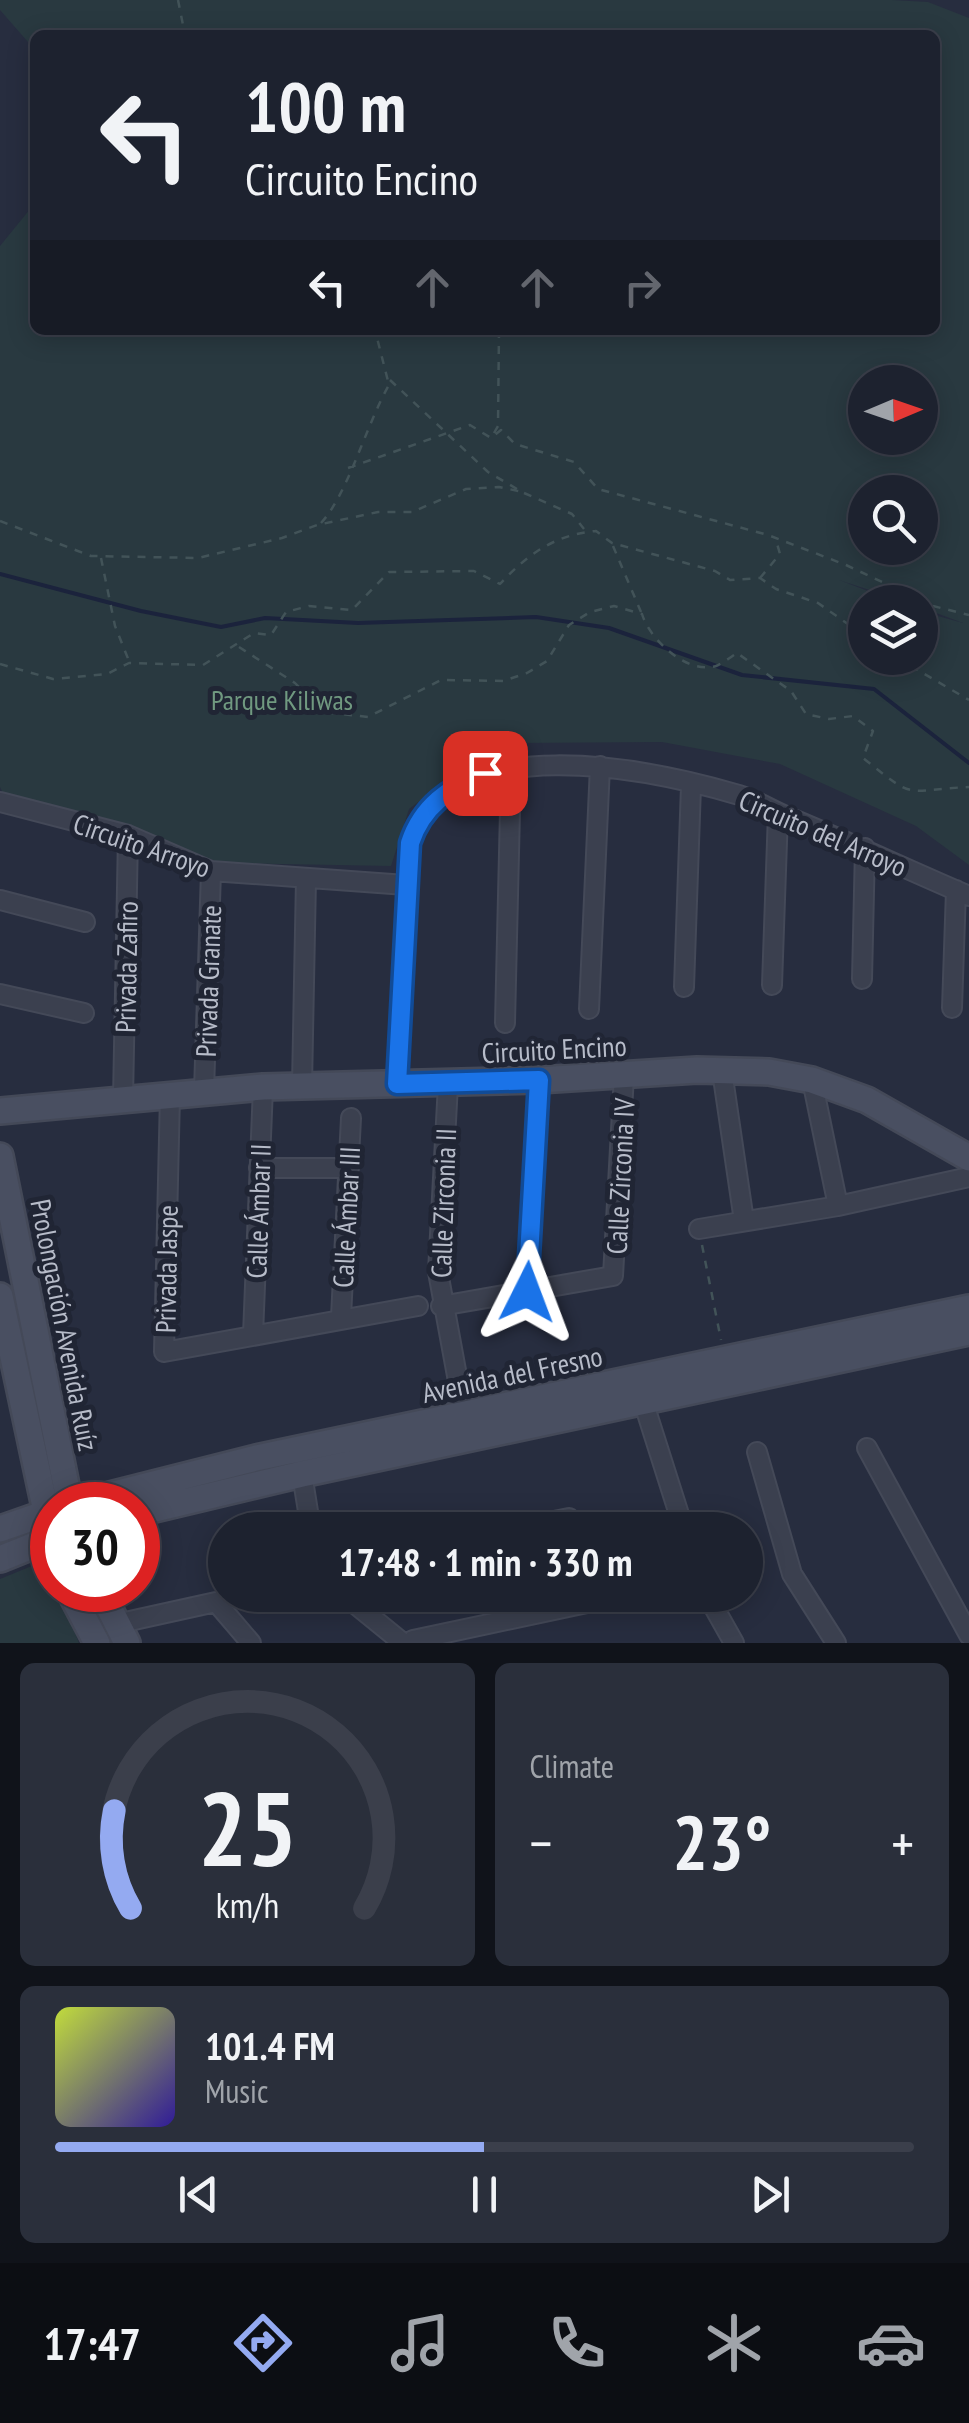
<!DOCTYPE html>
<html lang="en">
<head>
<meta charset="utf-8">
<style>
	:root { --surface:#1d222f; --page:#2a2f3b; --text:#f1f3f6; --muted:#a0a4aa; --line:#3b3f4b; --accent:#94aaf1 }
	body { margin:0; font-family:"PT Sans Narrow",sans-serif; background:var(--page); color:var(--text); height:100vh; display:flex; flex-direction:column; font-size:38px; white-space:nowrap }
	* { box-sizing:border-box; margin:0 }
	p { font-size:32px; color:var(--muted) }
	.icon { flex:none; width:55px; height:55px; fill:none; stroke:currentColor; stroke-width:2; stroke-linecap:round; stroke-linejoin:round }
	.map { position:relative; height:1643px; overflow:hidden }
	.drawer { display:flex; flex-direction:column; gap:20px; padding:20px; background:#10131a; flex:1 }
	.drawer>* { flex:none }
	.banner { position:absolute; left:30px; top:30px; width:910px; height:305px; border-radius:15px; box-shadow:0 5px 25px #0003,0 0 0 2px var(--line); background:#1d222f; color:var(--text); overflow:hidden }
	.needle { width:65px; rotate:88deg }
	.tools { position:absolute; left:848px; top:365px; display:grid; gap:20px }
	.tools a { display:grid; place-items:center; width:90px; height:90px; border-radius:50%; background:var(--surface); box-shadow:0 5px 25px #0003,0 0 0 2px var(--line); font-size:50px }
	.speed { position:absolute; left:30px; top:1482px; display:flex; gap:20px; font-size:50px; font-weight:700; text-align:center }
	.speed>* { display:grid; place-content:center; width:130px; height:130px; border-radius:50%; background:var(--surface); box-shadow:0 5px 25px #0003,0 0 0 2px var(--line); line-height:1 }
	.speed .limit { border:15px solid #d22; background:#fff; color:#111 }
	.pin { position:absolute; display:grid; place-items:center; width:85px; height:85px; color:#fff; margin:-42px; border-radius:20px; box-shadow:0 5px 15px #0006 }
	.me { position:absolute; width:110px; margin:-55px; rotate:3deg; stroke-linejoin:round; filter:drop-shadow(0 0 8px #0008) }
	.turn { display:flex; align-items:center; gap:35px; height:210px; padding:0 50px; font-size:45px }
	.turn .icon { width:130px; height:130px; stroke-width:2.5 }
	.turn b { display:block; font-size:70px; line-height:85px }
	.lanes { display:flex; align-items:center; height:95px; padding:0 50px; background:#0003; justify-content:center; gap:50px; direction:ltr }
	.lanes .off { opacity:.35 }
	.big { font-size:75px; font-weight:700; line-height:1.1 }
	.drawer .tile { flex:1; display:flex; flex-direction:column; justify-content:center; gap:15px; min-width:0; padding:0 35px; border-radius:15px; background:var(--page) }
	.drawer .dial { align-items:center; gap:0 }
	.dial svg { height:260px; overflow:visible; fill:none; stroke:var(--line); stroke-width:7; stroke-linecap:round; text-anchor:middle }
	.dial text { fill:var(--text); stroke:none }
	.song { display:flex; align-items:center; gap:30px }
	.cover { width:120px; height:120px; border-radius:15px; background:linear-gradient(135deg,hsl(70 70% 55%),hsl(250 70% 35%)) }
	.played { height:10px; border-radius:5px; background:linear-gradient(90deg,var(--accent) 50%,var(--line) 50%) }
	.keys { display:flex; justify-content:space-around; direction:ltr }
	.heat { display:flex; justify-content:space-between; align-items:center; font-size:55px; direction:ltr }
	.drawer .tiles { flex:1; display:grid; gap:20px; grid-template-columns:1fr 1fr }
	.tile:last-child { grid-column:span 2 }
	.trip { position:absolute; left:208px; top:1512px; width:555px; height:100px; border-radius:50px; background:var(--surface); box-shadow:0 5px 25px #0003,0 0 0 2px var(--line); font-weight:700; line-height:100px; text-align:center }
	.menu { display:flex; height:160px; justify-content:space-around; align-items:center; background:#0c0e13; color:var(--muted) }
	.menu .icon { width:70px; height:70px }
	.menu .current { color:var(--accent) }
	.menu b { font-size:45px; color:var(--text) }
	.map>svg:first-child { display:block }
	.green { fill:#293940; fill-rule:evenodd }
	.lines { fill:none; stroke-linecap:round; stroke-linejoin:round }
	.stream { stroke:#1b233c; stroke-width:4 }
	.street-casing { stroke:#444958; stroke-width:22 }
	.secondary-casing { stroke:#444958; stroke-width:30 }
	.path { stroke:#425358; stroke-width:2.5; stroke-dasharray:8 8; stroke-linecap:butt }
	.street { stroke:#3b404f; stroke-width:18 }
	.secondary { stroke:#494f61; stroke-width:25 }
	.route-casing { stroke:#114b97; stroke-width:25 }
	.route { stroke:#1a73e8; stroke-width:18 }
	.labels { text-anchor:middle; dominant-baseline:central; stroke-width:10; stroke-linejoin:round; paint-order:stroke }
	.park-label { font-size:28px; fill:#709980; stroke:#202534 }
	.street-label { font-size:28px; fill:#b7bcc9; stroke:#202534 }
</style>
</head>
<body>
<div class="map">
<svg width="969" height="1643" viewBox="0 0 969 1643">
	<rect width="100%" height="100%" fill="#272d3f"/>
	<path class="green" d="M0 0H892L928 2 969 18V865L916 826 780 764 662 742 515 743 445 782 409 809 391 866 223 863 5 798 0 787V246L35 203V330H935V35H35V50L0 10ZM865 382H920V438H865ZM865 492H920V548H865ZM839 580 906 602H920V607L963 623 920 611V658H865V602H897Z
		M44 1561 52 1590H58L79 1643H0V1579Z"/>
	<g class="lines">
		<path class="stream" d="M0 574 141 611 221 627 265 618 358 623 536 617 609 628 742 675 874 689 969 763"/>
		<defs>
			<path id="street" d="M0 802 128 835 211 871 406 885
				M0 900 85 922
				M862 979 865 848
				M772 985 778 813
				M684 987 691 786
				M0 994 84 1013
				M952 1008 956 890
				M589 1009 600 766
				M505 1023 511 768
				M722 1071 744 1221
				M812 1080 838 1206
				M397 1084 410 843C449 726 650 769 739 795 756 800 771 810 788 817 849 842 908 870 969 896
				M448 1084 438 1272 466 1425
				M302 1086 306 879
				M204 1091 211 871
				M170 1095 164 1352 418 1306
				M123 1100 128 835
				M259 1168H349
				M699 1229 838 1206 969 1177
				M527 1292 539 1080
				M441 1306 613 1276 624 1075
				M341 1317 351 1118
				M253 1335 263 1087
				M644 1404 684 1530
				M867 1448 969 1635
				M757 1452 792 1574 836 1643
				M302 1474 311 1530
				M509 1530 569 1518 571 1530
				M344 1595 403 1643
				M707 1595 734 1643
				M116 1624 216 1602 251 1643
				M413 1640 587 1603 585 1595"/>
			<path id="secondary" d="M0 1111 263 1087 539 1080 697 1070 769 1072 812 1080 867 1100 969 1158
				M0 1156 70 1505
				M0 1296 52 1540
				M70 1505 256 1458 969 1308
				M138 1513 302 1474 969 1332
				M0 1529 52 1511
				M0 1559 52 1538
				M69 1590 97 1643
				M100 1590 127 1643"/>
		</defs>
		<use href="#street" class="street-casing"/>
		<use href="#secondary" class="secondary-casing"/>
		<path class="path" d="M178 0 185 35
			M390 380 488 472 517 489
			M494 433 498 426 499 330
			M348 468 470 425 491 438 501 430 515 444 574 462 598 489 768 535 846 565 933 606 969 615
			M524 493 572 514 584 529
			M0 521 91 556 198 558 282 538 317 525 378 512H412L466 489 499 487 523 492
			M321 523C348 494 366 425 389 385L375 330
			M613 546 641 612
			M101 558 115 626 129 661
			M760 578 780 554 776 540
			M239 647 295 683 323 712 368 717 441 680 503 681 527 673 547 661 569 625 590 612 614 606 642 614C649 638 686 675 716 666 723 663 731 657 737 653L791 691 806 714 829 719 853 716 873 731 863 758C918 802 902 790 969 787
			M897 658 969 700
			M0 664 53 679 107 674 129 663 203 665 254 633 271 635 286 612 309 606 352 610 389 572 474 571 500 584C528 554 554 535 596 531L612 543 715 571 730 580 760 578 776 589 818 603 865 636
			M702 1245 721 1340"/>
		<use href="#street" class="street"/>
		<use href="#secondary" class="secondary"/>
	</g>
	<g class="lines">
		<defs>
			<path id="route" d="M485 773C449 788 422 806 410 843L397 1084 539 1080 527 1292"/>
		</defs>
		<use href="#route" class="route-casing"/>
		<use href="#route" class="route"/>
	</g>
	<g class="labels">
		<g class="park-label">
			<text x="282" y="699">Parque Kiliwas</text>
		</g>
		<g class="street-label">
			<text transform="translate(823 833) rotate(23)">Circuito del Arroyo</text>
			<text transform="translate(142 845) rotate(19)">Circuito Arroyo</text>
			<text transform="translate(126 967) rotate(-89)">Privada Zafiro</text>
			<text transform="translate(208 981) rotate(-88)">Privada Granate</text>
			<text transform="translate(554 1049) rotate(-3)">Circuito Encino</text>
			<text transform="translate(620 1176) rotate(-87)">Calle Zirconia IV</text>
			<text transform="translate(443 1203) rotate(-88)">Calle Zirconia II</text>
			<text transform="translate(258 1211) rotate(-88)">Calle Ámbar II</text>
			<text transform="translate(346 1217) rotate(-87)">Calle Ámbar III</text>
			<text transform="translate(166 1269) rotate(-89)">Privada Jaspe</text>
			<text transform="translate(65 1325) rotate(79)">Prolongación Avenida Ruíz</text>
			<text transform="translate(512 1374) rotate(-12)">Avenida del Fresno</text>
		</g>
	</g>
</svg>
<div class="tools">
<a><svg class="needle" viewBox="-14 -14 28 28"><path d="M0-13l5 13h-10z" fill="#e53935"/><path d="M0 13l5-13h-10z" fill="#a0a4aa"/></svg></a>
<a><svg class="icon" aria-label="search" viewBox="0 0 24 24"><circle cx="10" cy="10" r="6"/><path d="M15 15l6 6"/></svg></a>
<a><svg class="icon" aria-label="layers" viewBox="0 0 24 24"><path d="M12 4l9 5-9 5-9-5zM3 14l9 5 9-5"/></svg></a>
</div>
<div class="speed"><div class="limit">30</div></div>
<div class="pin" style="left:485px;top:773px;background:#d93025"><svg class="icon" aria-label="arrive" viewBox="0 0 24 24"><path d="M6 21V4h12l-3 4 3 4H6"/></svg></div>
<svg class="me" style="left:527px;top:1292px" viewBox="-20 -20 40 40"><path d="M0-17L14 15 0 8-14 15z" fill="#1a73e8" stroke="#fff" stroke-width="4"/></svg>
<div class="trip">17:48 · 1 min · 330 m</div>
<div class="banner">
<div class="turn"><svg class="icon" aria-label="left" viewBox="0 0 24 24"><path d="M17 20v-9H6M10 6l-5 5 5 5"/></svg><div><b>100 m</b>Circuito Encino</div></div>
<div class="lanes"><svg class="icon" aria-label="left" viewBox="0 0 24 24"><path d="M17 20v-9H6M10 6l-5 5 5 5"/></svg><svg class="icon off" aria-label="ahead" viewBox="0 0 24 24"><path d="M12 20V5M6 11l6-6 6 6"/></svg><svg class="icon off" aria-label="ahead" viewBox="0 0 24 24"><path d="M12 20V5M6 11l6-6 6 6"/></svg><svg class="icon off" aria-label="right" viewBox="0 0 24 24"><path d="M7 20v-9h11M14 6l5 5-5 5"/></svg></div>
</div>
</div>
<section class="drawer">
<div class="tiles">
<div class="tile dial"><svg viewBox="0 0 100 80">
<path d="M14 69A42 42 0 1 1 86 69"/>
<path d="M14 69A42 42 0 0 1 9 39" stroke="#94aaf1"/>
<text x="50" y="56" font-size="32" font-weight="700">25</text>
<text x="50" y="72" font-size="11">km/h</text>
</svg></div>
<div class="tile"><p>Climate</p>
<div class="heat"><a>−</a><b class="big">23°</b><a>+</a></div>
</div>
<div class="tile">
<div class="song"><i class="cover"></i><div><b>101.4 FM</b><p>Music</p></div></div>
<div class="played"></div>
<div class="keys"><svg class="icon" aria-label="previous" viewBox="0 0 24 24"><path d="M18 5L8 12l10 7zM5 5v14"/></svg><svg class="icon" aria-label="pause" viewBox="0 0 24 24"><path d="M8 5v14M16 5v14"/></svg><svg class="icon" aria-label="next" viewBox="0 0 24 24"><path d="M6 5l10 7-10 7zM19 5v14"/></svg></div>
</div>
</div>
</section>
<nav class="menu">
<b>17:47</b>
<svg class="icon current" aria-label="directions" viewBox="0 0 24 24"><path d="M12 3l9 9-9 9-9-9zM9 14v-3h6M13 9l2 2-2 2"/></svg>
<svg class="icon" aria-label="music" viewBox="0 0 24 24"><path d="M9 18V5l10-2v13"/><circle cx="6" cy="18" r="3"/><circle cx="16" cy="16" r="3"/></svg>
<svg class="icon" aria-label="phone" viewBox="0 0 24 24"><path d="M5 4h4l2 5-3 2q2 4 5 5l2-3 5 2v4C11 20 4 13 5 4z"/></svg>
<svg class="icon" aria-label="climate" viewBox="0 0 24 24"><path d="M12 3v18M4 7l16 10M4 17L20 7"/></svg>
<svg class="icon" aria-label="car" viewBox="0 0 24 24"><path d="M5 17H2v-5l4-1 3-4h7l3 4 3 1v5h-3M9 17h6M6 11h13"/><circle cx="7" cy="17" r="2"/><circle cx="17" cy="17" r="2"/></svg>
</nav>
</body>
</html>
